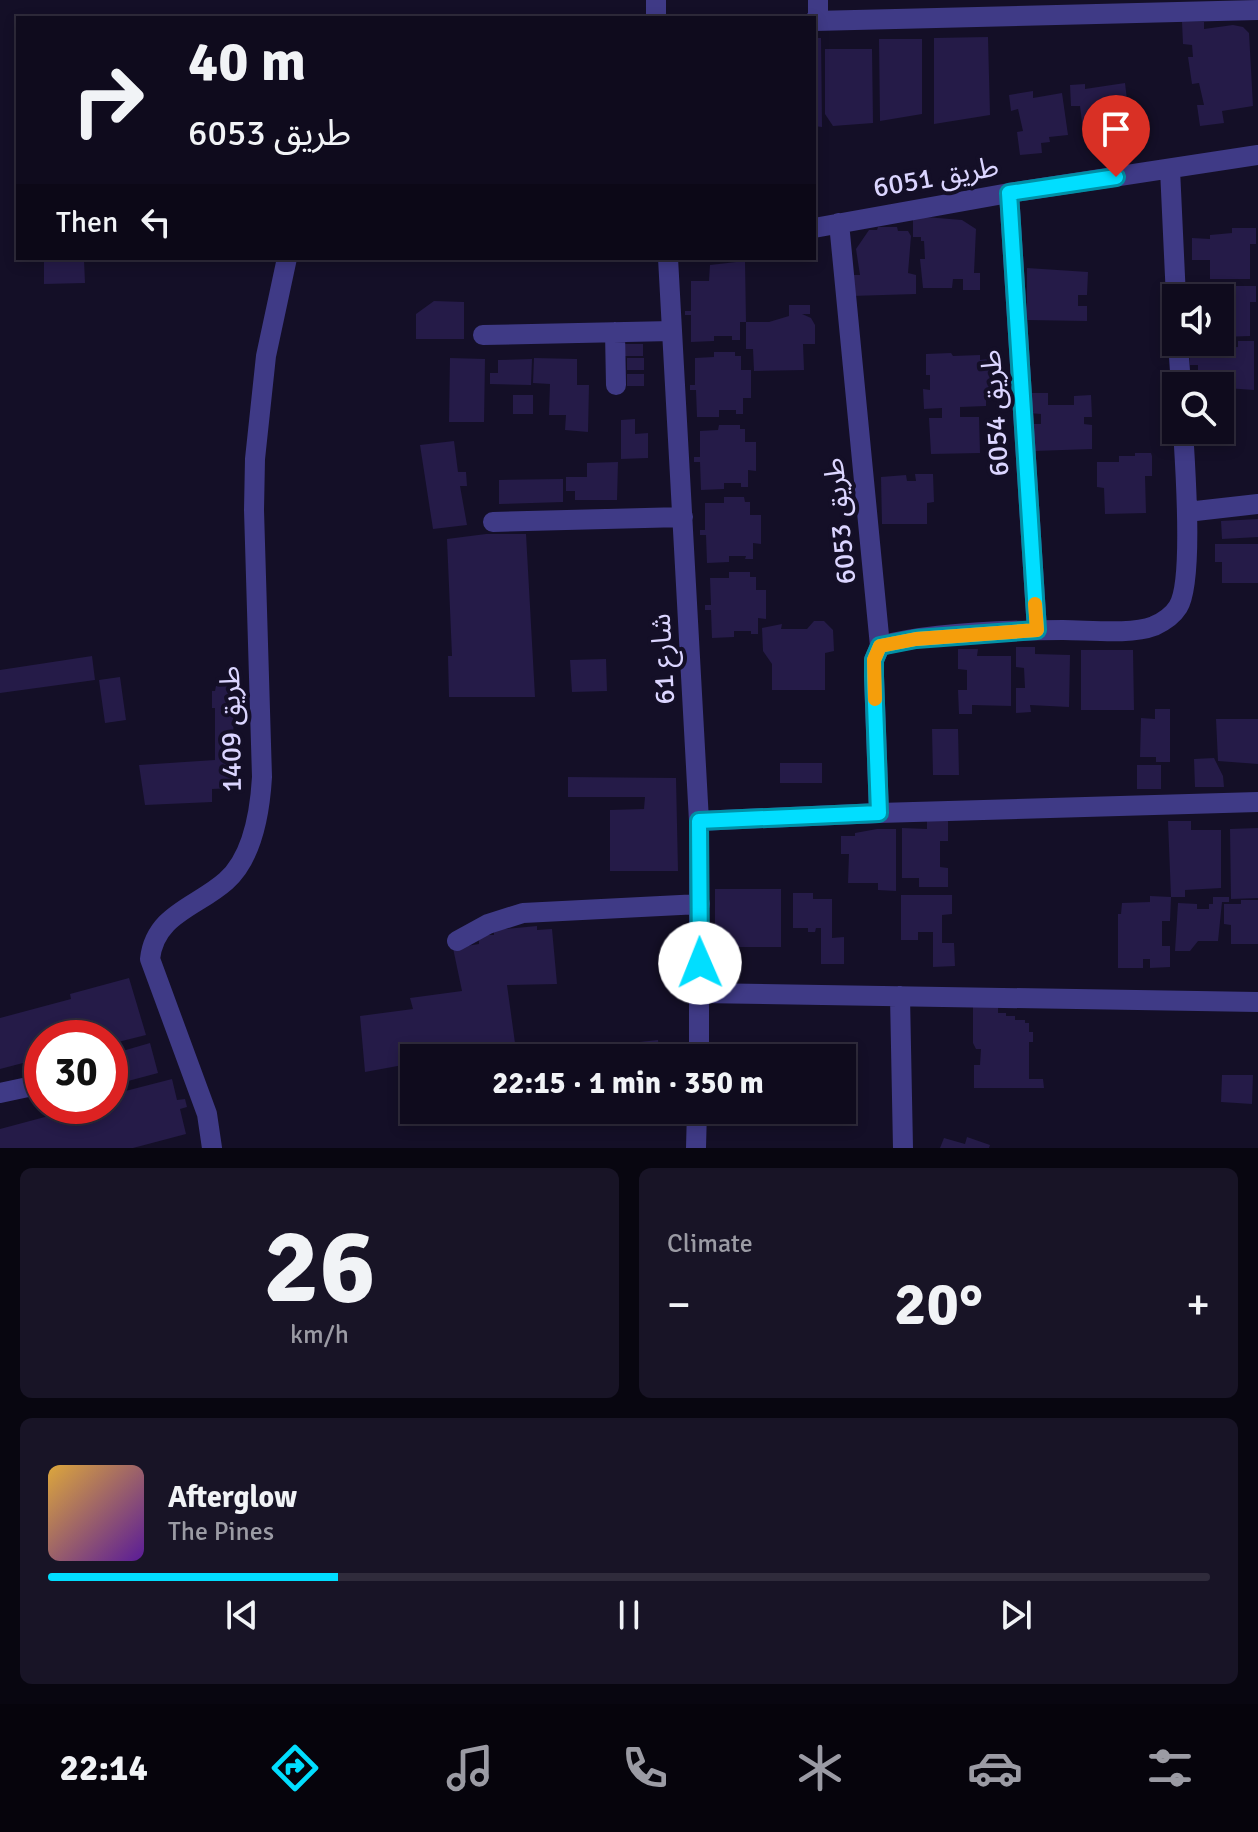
<!DOCTYPE html>
<html lang="en">
<head>
<meta charset="utf-8">
<style>
	:root { --surface:#0f0b1d; --page:#181426; --text:#f1f3f6; --muted:#9b9ba4; --line:#2f2b3b; --accent:#01deff }
	body { margin:0; font-family:Signika,"Noto Sans Arabic",sans-serif; background:var(--page); color:var(--text); height:100vh; display:flex; flex-direction:column; font-size:30px; white-space:nowrap }
	* { box-sizing:border-box; margin:0 }
	p { font-size:26px; color:var(--muted) }
	.icon { flex:none; width:44px; height:44px; fill:none; stroke:currentColor; stroke-width:2; stroke-linecap:round; stroke-linejoin:round }
	.map { position:relative; height:1148px; overflow:hidden }
	.drawer { display:flex; flex-direction:column; gap:20px; padding:20px; background:#080610; flex:1 }
	.drawer>* { flex:none }
	.hud { position:absolute; left:16px; top:16px; width:800px; height:244px; border-radius:0px; box-shadow:0 4px 12px #0003,0 0 0 2px var(--line); background:#0f0b1d; color:var(--text); overflow:hidden }
	.tools { position:absolute; left:1162px; top:284px; display:grid; gap:16px }
	.tools a { display:grid; place-items:center; width:72px; height:72px; border-radius:0px; background:var(--surface); box-shadow:0 4px 12px #0003,0 0 0 2px var(--line); font-size:40px }
	.speed { position:absolute; left:24px; top:1020px; display:flex; gap:16px; font-size:40px; font-weight:700; text-align:center }
	.speed>* { display:grid; place-content:center; width:104px; height:104px; border-radius:50%; background:var(--surface); box-shadow:0 4px 12px #0003,0 0 0 2px var(--line); line-height:1 }
	.speed .limit { border:12px solid #d22; background:#fff; color:#111 }
	.pin { position:absolute; display:grid; place-items:center; width:68px; height:68px; color:#fff; margin:-82px -34px; border-radius:50% 50% 50% 0; rotate:-45deg; box-shadow:0 0 8px #0007 }
	.pin .icon { rotate:45deg }
	.me { position:absolute; width:88px; margin:-44px; rotate:359deg; stroke-linejoin:round; filter:drop-shadow(0 0 6px #0008) }
	.turn { display:flex; align-items:center; gap:28px; height:168px; padding:0 40px; font-size:36px }
	.turn .icon { width:104px; height:104px; stroke-width:2.5 }
	.turn b { display:block; font-size:56px; line-height:68px }
	.then { display:flex; align-items:center; height:76px; padding:0 40px; background:#0003; gap:16px; font-size:30px }
	.big { font-size:60px; font-weight:700; line-height:1.1 }
	.drawer .tile { flex:1; display:flex; flex-direction:column; justify-content:center; gap:12px; min-width:0; padding:0 28px; border-radius:12px; background:var(--page) }
	.drawer .dial { align-items:center; gap:0 }
	.dial b { font-size:104px; line-height:1 }
	.song { display:flex; align-items:center; gap:24px }
	.cover { width:96px; height:96px; border-radius:12px; background:linear-gradient(135deg,hsl(40 70% 55%),hsl(270 70% 35%)) }
	.played { height:8px; border-radius:4px; background:linear-gradient(90deg,var(--accent) 25%,var(--line) 25%) }
	.keys { display:flex; justify-content:space-around; direction:ltr }
	.heat { display:flex; justify-content:space-between; align-items:center; font-size:44px; direction:ltr }
	.drawer .tiles { flex:1; display:grid; gap:20px; grid-template-columns:1fr 1fr }
	.tile:last-child { grid-column:span 2 }
	.trip { position:absolute; left:400px; top:1044px; width:456px; height:80px; border-radius:0px; background:var(--surface); box-shadow:0 4px 12px #0003,0 0 0 2px var(--line); font-weight:700; line-height:80px; text-align:center }
	.menu { display:flex; height:128px; justify-content:space-around; align-items:center; background:#06040c; color:var(--muted) }
	.menu .icon { width:56px; height:56px }
	.menu .selected { color:var(--accent) }
	.menu b { font-size:36px; color:var(--text) }
	.map>svg:first-child { display:block }
	.building { fill:#251b48 }
	.lines { fill:none; stroke-linecap:round; stroke-linejoin:round }
	.minor { stroke:#3f3a86; stroke-width:20 }
	.route-casing { stroke:#0190a6; stroke-width:20 }
	.route { stroke:#01deff; stroke-width:14 }
	.slow { stroke:#f59e0b; stroke-width:14 }
	.labels { text-anchor:middle; dominant-baseline:central; stroke-width:8; stroke-linejoin:round; paint-order:stroke }
	.street-label { font-size:28px; fill:#dbd5ff; stroke:#140f27 }
</style>
</head>
<body>
<div class="map">
<svg width="1258" height="1148" viewBox="0 0 1258 1148">
	<rect width="100%" height="100%" fill="#140f27"/>
	<path class="building" d="M1182 22H1204V29L1233 25 1243 27 1249 33 1253 106 1222 111 1224 123 1200 126 1197 105H1204L1199 83 1192 84 1188 57H1193L1192 45 1183 44Z
		M988 37 990 115 934 124V38Z
		M814 38H821L822 127 814 126Z
		M879 39H922V114L880 121Z
		M825 49H872L873 123 833 126 825 114Z
		M1125 83 1130 125 1083 130 1080 106H1071L1070 85 1085 84V89Z
		M1033 91V98L1062 93 1068 135 1049 137 1050 142 1041 143 1042 153 1020 155 1017 132 1023 131 1018 109 1011 111 1009 95Z
		M913 216 962 220 976 229 974 273H980V290H963V279H953L952 288H923L920 259H925L924 241H921V237H913Z
		M878 227H897L898 231H908L911 236 908 273 916 275V294L851 296 850 275H860L856 249 869 230H877Z
		M1232 228H1256V244H1250V279H1210V260H1192V238L1210 239V235L1232 233Z
		M84 260 85 283 44 284V261Z
		M745 261 746 322H740V340H732V336H714V341L691 342V315H685V311H691V281H709L710 265Z
		M1027 268 1088 272 1087 295H1078V306H1087V321L1027 320Z
		M1232 286H1256V302H1250V336L1220 337V298H1211V293L1232 291Z
		M434 301 464 302V339H416V314Z
		M789 305H810V314H802L811 318 815 325V344H803L804 370 754 371 753 349H746V322H769L789 316Z
		M1238 341H1254V390L1198 386V365H1190V342H1214V348L1238 347Z
		M625 344H643V356H625Z
		M714 352H735V356H741V370H751V398H743V414H736V410H719V417H697L696 390H690V385H695V358L714 357Z
		M951 353 953 356 980 355V360L989 359 990 389H986V406L960 407V417H979L980 453 931 454 929 418H942V408L924 409 923 389 930 390V375H926V354Z
		M450 358 485 359 484 422H449Z
		M534 358 577 359V385H589L588 432 565 430 566 415H549L550 384 533 383Z
		M627 358H644V370H627Z
		M532 359 531 385 490 384V373H498V360Z
		M627 374H644V386H627Z
		M1028 393H1048V405H1074V396L1091 395 1092 417H1084V424L1092 425V449L1034 451V424H1041V414L1029 413Z
		M513 395H533V414H513Z
		M635 419V434L648 433V458L621 459V420Z
		M719 425H740V429H745V442H756V471L748 470V487H741V483H724V489L701 490 700 462H694V457H700V431L718 430Z
		M454 441 458 472H466L467 486H460L467 525 433 529 420 445Z
		M1135 453H1151L1152 456V476H1145L1146 513 1105 514 1104 488 1097 487V462H1119V456H1135Z
		M618 462 617 500H575V491H566V477H587V463Z
		M915 474H933L934 502 927 503V524H882L881 477 906 475 907 481H916Z
		M563 479V502L499 504V480Z
		M724 497H744L745 502H750V515H761V544L753 543V559H745L746 556H729V562L707 563 706 535H700V530H705V503H724Z
		M1258 519V537L1222 539 1221 521Z
		M486 534H526L535 697H449L448 656H452L447 539Z
		M1215 544H1258V583H1222V562H1215Z
		M729 572H750V577H756V590H766V619L758 618V634H751V631H734V637L712 638 711 610H705V605H711L710 578H729Z
		M814 621H824L833 630 834 651 825 653V690H772V664L763 651 762 628 782 624 781 629H807Z
		M1016 647H1035V654L1070 655 1069 707 1030 705 1031 712 1016 713V688H1025L1024 668 1016 667Z
		M958 649H978L977 656H1011V706L972 705V714H959L958 690H967V670L958 669Z
		M1081 650H1133L1134 710H1081Z
		M92 656 95 680 0 693V670Z
		M606 659 607 691 572 692 570 660Z
		M120 677 126 720 105 723 99 680Z
		M216 686H233L234 788 212 789V802L145 805 139 765 215 760V708H212V691H215Z
		M1155 709H1170V762H1156V757H1140L1141 718 1155 719Z
		M1216 719H1258V764L1218 761Z
		M932 729H958L959 775H933Z
		M1214 758 1223 776 1224 787H1195L1194 759Z
		M780 763H822V783H780Z
		M1137 765H1161V789H1137Z
		M568 777 676 778 678 871H610V810L644 809 645 797H568Z
		M927 819H948V841H940V867L948 868V887H919V878H902V828L927 829Z
		M1168 821H1191V830H1221V888L1185 890V897H1171Z
		M1258 828V898L1231 899 1230 829Z
		M877 829H896V891L878 890V883H848L849 854H841V836H855V833Z
		M715 889H781V947H730L715 924Z
		M793 893H813V899H832V938L844 937V964H821V928H816L815 932H808V928H793Z
		M901 895H952V914L942 915V943H954L955 966 933 967V932H918V940H901Z
		M1150 896 1171 897 1170 921H1162V946H1170V967L1150 968V959H1143V968H1118V914H1121L1122 903 1150 902Z
		M1213 897H1229V902H1222L1218 941H1198L1190 951H1175L1178 903 1197 904V909H1209V904H1213Z
		M1241 900H1258V944H1231V925L1224 924V904H1241Z
		M537 926V930L552 929 557 984 507 985 515 1043 438 1058H414V1063L365 1072 360 1016 413 1009 410 998 462 991 453 948 479 944V935H494V930Z
		M129 978 146 1035 110 1044V1038H42V1058L0 1069V1018L71 999 70 994Z
		M973 1007H998V1013H1006V1016H1015V1020H1025V1023H1029V1032H1033V1042H1029V1079H1043L1044 1088H974V1065H980L981 1049H976L973 1043Z
		M658 1040 660 1058H614L612 1045Z
		M150 1043 158 1073 128 1081 119 1052Z
		M1222 1075H1253L1252 1104 1221 1102Z
		M172 1079 177 1100 185 1099 187 1107 180 1109 186 1134 133 1148H0V1129L86 1106H110V1095Z
		M967 1137 990 1145 989 1148H940L944 1138 965 1144Z"/>
	<g class="lines">
		<path class="minor" d="M656 0V18
			M814 21 1258 10
			M818 21V0
			M1170 169 1176 298
			M1009 193 1037 630
			M839 223 880 646 874 660V676L879 813
			M814 228 1009 193 1258 155
			M668 258 699 821V1058
			M615 332 616 385
			M483 335 672 331
			M1178 342 1181 386
			M1187 512 1258 504
			M493 522 683 517
			M880 646C932 632 1009 630 1063 630 1089 630 1131 635 1154 626 1163 622 1173 615 1178 607 1194 582 1185 464 1183 430
			M699 821 879 813 1258 802
			M457 941 488 924 523 913 700 904
			M700 993 1258 1002
			M900 996 903 1148
			M110 1068H112
			M0 1093 42 1084
			M212 1148 207 1114 150 959C155 914 197 907 226 881 253 857 260 811 262 777L254 510 255 459 266 356 287 258
			M696 1148 697 1110"/>
	</g>
	<g class="lines">
		<defs>
			<path id="route" d="M700 963 699 821 879 813 874 676V660L880 646 916 639 1037 630 1009 193 1116 177"/>
		</defs>
		<use href="#route" class="route-casing"/>
		<use href="#route" class="route"/>
		<path class="slow" d="M875 699 874 660 880 646 916 639 1037 630 1035 604"/>
	</g>
	<g class="labels">
		<g class="street-label">
			<text transform="translate(936 177) rotate(-10)">طريق 6051</text>
			<text transform="translate(995 413) rotate(-94)">طريق 6054</text>
			<text transform="translate(840 521) rotate(-96)">طريق 6053</text>
			<text transform="translate(663 659) rotate(-93)">شارع 61</text>
			<text transform="translate(231 729) rotate(-91)">طريق 1409</text>
		</g>
	</g>
</svg>
<div class="tools">
<a><svg class="icon" aria-label="sound" viewBox="0 0 24 24"><path d="M4 9h4l5-4v14l-5-4H4zM17 9q2 3 0 6"/></svg></a>
<a><svg class="icon" aria-label="search" viewBox="0 0 24 24"><circle cx="10" cy="10" r="6"/><path d="M15 15l6 6"/></svg></a>
</div>
<div class="speed"><div class="limit">30</div></div>
<div class="pin" style="left:1116px;top:177px;background:#d93025"><svg class="icon" aria-label="arrive" viewBox="0 0 24 24"><path d="M6 21V4h12l-3 4 3 4H6"/></svg></div>
<svg class="me" style="left:700px;top:963px" viewBox="-20 -20 40 40"><circle r="19" fill="#fff"/><path d="M0-13L10 11 0 6-10 11z" fill="#01deff"/></svg>
<div class="trip">22:15 · 1 min · 350 m</div>
<div class="hud">
<div class="turn"><svg class="icon" aria-label="right" viewBox="0 0 24 24"><path d="M7 20v-9h11M14 6l5 5-5 5"/></svg><div><b>40 m</b>طريق 6053</div></div>
<div class="then">Then<svg class="icon" aria-label="left" viewBox="0 0 24 24"><path d="M17 20v-9H6M10 6l-5 5 5 5"/></svg></div>
</div>
</div>
<section class="drawer">
<div class="tiles">
<div class="tile dial"><b>26</b><p>km/h</p></div>
<div class="tile"><p>Climate</p>
<div class="heat"><a>−</a><b class="big">20°</b><a>+</a></div>
</div>
<div class="tile">
<div class="song"><i class="cover"></i><div><b>Afterglow</b><p>The Pines</p></div></div>
<div class="played"></div>
<div class="keys"><svg class="icon" aria-label="previous" viewBox="0 0 24 24"><path d="M18 5L8 12l10 7zM5 5v14"/></svg><svg class="icon" aria-label="pause" viewBox="0 0 24 24"><path d="M8 5v14M16 5v14"/></svg><svg class="icon" aria-label="next" viewBox="0 0 24 24"><path d="M6 5l10 7-10 7zM19 5v14"/></svg></div>
</div>
</div>
</section>
<nav class="menu">
<b>22:14</b>
<svg class="icon selected" aria-label="directions" viewBox="0 0 24 24"><path d="M12 3l9 9-9 9-9-9zM9 14v-3h6M13 9l2 2-2 2"/></svg>
<svg class="icon" aria-label="music" viewBox="0 0 24 24"><path d="M9 18V5l10-2v13"/><circle cx="6" cy="18" r="3"/><circle cx="16" cy="16" r="3"/></svg>
<svg class="icon" aria-label="phone" viewBox="0 0 24 24"><path d="M5 4h4l2 5-3 2q2 4 5 5l2-3 5 2v4C11 20 4 13 5 4z"/></svg>
<svg class="icon" aria-label="climate" viewBox="0 0 24 24"><path d="M12 3v18M4 7l16 10M4 17L20 7"/></svg>
<svg class="icon" aria-label="car" viewBox="0 0 24 24"><path d="M5 17H2v-5l4-1 3-4h7l3 4 3 1v5h-3M9 17h6M6 11h13"/><circle cx="7" cy="17" r="2"/><circle cx="17" cy="17" r="2"/></svg>
<svg class="icon" aria-label="filters" viewBox="0 0 24 24"><path d="M4 7h16M4 17h16"/><circle cx="9" cy="7" r="2"/><circle cx="15" cy="17" r="2"/></svg>
</nav>
</body>
</html>
